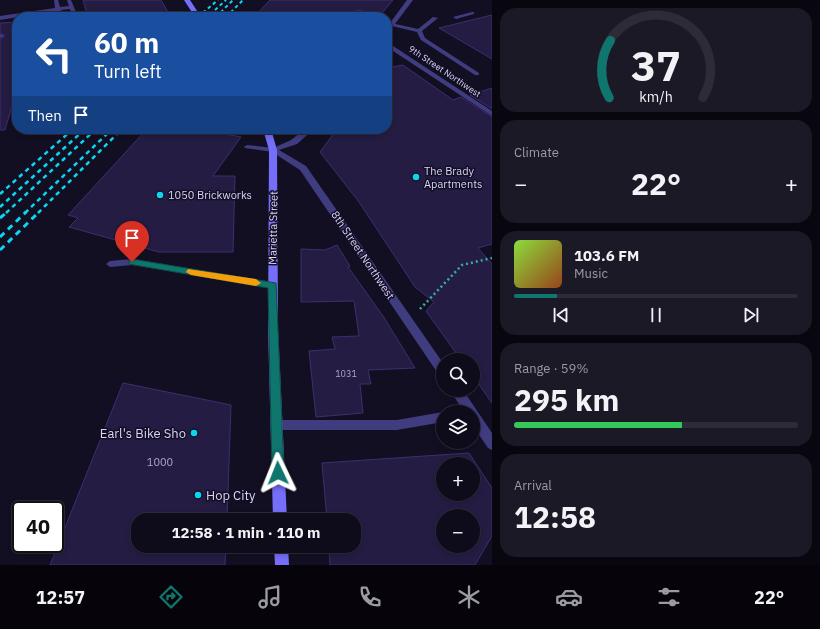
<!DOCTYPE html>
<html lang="en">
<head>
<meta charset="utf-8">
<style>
	:root { --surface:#0e0b1a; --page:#1c1927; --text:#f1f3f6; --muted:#9b9ba2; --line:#2e2b39; --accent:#0f766e }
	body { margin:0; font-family:"IBM Plex Sans",sans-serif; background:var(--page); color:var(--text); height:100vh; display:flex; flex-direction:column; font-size:15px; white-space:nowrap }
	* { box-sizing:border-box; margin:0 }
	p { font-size:13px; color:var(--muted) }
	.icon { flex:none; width:22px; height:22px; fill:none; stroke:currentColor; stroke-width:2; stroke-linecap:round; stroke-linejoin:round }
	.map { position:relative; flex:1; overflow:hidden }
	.drawer { display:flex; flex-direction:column; gap:8px; padding:8px; background:#08060e; width:328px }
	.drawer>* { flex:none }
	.hud { position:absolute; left:12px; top:12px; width:380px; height:122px; border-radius:16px; box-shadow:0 2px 6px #0003,0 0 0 1px var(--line); background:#1a4fa0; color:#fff; overflow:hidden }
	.buttons { position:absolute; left:436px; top:353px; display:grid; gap:8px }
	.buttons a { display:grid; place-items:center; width:44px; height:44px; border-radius:50%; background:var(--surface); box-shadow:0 2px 6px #0003,0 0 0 1px var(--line); font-size:20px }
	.speed { position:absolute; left:12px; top:501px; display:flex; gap:8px; font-size:20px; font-weight:700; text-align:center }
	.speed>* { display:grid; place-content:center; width:52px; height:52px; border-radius:50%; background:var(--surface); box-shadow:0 2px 6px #0003,0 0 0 1px var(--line); line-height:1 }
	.speed .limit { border:2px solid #111; border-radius:6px; background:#fff; color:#111 }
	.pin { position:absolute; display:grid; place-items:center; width:34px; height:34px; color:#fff; margin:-41px -17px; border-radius:50% 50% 50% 0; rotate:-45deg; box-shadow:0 0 4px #0007 }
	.pin .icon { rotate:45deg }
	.me { position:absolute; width:44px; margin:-22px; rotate:358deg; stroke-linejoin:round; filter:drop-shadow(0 0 3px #0008) }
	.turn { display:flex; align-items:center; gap:14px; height:84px; padding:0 16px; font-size:18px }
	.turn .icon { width:52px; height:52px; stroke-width:2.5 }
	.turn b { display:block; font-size:28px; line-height:34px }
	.then { display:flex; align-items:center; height:38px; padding:0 16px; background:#0003; gap:8px; font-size:15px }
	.big { font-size:30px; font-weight:700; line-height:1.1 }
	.drawer .widget { flex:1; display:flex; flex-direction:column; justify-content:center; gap:6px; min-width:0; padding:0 14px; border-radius:16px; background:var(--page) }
	.drawer .dial { align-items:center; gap:0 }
	.dial svg { height:104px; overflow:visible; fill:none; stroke:var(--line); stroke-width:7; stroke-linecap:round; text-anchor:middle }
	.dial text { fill:var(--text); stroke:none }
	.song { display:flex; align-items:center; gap:12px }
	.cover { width:48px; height:48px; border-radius:6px; background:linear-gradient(135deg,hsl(90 70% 55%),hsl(20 70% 35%)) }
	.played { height:4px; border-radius:2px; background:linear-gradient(90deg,var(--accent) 15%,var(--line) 15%) }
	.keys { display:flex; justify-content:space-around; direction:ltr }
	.heat { display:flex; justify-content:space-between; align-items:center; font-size:22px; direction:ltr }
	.charge { height:6px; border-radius:3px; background:linear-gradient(90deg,#34c759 59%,var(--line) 0) }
	.trip { position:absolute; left:131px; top:513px; width:230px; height:40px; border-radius:16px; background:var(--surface); box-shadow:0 2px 6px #0003,0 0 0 1px var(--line); font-weight:700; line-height:40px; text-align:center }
	.dock { display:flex; height:64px; justify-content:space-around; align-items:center; background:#06040a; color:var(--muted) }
	.dock .icon { width:28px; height:28px }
	.dock .selected { color:var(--accent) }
	.dock b { font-size:18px; color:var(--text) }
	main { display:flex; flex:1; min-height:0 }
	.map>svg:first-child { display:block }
	.building { fill:#251c43; stroke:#3d2f6e; fill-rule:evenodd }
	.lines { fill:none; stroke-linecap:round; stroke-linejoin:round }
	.path { stroke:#34b0ab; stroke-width:2.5; stroke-dasharray:2 3; stroke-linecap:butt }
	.lane { fill:#403c80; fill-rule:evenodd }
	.street { fill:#403c80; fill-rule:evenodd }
	.secondary { fill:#756ef9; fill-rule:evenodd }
	.rail-far2 { stroke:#0ad6f2; stroke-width:2; stroke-dasharray:3.5 3; stroke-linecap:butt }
	.rail-far1 { stroke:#0ad6f2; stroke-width:2.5; stroke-dasharray:4.5 4; stroke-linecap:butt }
	.rail { stroke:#0ad6f2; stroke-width:3; stroke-dasharray:6 5; stroke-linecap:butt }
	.route { fill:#0f766e; stroke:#0a4d48 }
	.slow { fill:#f59e0b }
	.poi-dot { fill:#0ad6f2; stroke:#130f23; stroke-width:1.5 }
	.labels { text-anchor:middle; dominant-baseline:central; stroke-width:3; stroke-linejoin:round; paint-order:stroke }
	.far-street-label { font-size:9px; fill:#d9d3fd; stroke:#130f23 }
	.number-label { font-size:9px; fill:#aca5ce }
	.poi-label { font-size:11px; fill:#d9d3fd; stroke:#130f23; text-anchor:start }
	.street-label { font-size:11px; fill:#d9d3fd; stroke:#130f23 }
	.near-number-label { font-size:11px; fill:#aca5ce }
	.near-poi-label { font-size:13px; fill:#d9d3fd; stroke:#130f23; text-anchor:end }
</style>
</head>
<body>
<main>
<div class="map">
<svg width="492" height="565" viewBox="0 0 492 565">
	<rect width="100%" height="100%" fill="#130f23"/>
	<path class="building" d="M83 0H161L171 17H88Z
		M270 0H393L379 17H370L360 10 329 17H254Z
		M492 15V59L439 28Z
		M17 22V88L5 130H0V39L5 36 0 33V23Z
		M403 65 453 100 461 97 492 117V244L478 248 492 264V403L473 376V360H461L426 311 434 302 415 287 359 202 320 152 337 129H387V68Z
		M492 88V109L470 95Z
		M147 129H225L221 133 241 137 213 176H235L233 252H159L69 227 78 218 68 215Z
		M337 245 350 266 348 267 383 316 415 368 368 370 371 384H360L363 413 316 417 309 351 335 349 332 337 359 336 354 301 301 302V249L325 250Z
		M123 383 231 405 227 520H138V546H226L225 565H50Z
		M469 453 492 488V536L475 565H330L329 546H354V520H327L322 463ZM443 464H473V494H443ZM443 516H473V546H443Z"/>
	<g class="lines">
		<path class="path" d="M420 309 462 265 492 258"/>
		<path class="lane" d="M54 0H58L60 7 69 6 67 0H71L78 17H72L70 9 61 10 63 17H57L56 11 0 20V16L55 8Z
			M472 12H474V14L456 19 453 17Z
			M433 17 438 18 422 31 425 38 479 73V75H475L421 40 417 32 388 25 391 23 418 29Z
			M0 34 3 35 4 36 0 38Z
			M247 145 273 148 277 150 273 152 245 148 244 147Z
			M132 259 273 282 278 285 273 288 132 265 110 267 106 264 110 261Z
			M443 412V422L397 430H276L272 429 270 425 272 421 276 420H397Z"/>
		<path class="street" d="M407 0H413L389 32 387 33V27Z
			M387 42 492 111V116L387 47Z
			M305 129H314L297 144 279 150 306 166 443 363V377L439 375 300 170 269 150 291 140Z
			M450 390H463L492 433V450L488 448 473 426V412H464Z"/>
		<path class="secondary" d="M184 0H190L201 17H195Z
			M263 129H271L277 150 278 328 287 520H273L268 328 269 150Z
			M274 546H288L289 565H275Z"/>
		<path class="rail-far2" d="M215 10 226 0
			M198 17 218 0
			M216 17 233 0
			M226 17 243 0"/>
		<path class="rail-far1" d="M0 194 73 129
			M0 207 85 129
			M6 213 96 129
			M25 213 112 129
			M38 213 122 129"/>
		<path class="rail" d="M0 218 7 212
			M0 237 26 212
			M0 250 39 212"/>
	</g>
	<path class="route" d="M132 259 276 283 284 473 283 477 278 478 274 477 272 473 268 288 129 264V260Z"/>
	<path class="slow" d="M188 269 256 279 261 283 256 286 191 275 186 272Z"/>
	<g class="poi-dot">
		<circle cx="416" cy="177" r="4"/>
		<circle cx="160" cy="195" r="4"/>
		<circle cx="194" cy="433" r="4"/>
		<circle cx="198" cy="495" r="4"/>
	</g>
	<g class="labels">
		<g class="far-street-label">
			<text transform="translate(445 71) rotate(34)">9th Street Northwest</text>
		</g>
		<g class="number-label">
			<text x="346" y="373">1031</text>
		</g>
		<g class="poi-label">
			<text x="424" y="171">The Brady<tspan x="424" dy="13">Apartments</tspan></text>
			<text x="168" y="195">1050 Brickworks</text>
		</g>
		<g class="street-label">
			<text transform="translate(273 228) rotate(-89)">Marietta Street</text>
			<text transform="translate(363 255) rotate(56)">8th Street Northwest</text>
		</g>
		<g class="near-number-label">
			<text x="160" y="462">1000</text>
		</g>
		<g class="near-poi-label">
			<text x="186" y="433">Earl's Bike Sho</text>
			<text x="206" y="495" text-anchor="start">Hop City</text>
		</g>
	</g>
</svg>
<div class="buttons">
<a><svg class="icon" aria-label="search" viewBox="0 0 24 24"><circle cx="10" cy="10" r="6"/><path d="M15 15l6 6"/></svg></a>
<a><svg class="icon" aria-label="layers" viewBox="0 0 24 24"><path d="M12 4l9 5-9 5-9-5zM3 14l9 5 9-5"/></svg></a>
<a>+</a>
<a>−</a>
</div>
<div class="speed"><div class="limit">40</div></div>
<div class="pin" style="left:132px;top:262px;background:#d93025"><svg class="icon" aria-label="arrive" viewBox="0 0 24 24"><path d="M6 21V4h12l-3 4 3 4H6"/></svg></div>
<svg class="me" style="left:278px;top:473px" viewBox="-20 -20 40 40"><path d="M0-17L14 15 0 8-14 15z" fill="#0f766e" stroke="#fff" stroke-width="4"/></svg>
<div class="trip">12:58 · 1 min · 110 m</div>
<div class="hud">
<div class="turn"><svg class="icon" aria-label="left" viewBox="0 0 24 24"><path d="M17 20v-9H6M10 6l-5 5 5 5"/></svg><div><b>60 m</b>Turn left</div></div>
<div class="then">Then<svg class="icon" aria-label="arrive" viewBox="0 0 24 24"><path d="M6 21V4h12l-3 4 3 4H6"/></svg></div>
</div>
</div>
<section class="drawer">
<div class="widget dial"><svg viewBox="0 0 100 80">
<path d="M14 69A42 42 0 1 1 86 69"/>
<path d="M14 69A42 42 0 0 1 15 25" stroke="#0f766e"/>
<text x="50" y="56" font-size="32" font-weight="700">37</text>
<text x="50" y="72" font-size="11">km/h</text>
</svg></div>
<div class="widget"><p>Climate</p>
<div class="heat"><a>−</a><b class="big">22°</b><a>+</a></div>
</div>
<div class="widget">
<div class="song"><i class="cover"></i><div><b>103.6 FM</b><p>Music</p></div></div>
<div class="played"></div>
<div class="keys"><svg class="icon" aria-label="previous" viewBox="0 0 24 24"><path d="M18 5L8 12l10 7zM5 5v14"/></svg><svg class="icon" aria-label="pause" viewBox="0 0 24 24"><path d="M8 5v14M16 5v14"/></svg><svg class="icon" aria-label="next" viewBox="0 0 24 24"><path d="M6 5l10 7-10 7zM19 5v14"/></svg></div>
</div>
<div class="widget"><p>Range · 59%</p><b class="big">295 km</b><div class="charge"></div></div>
<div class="widget"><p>Arrival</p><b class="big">12:58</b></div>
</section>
</main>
<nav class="dock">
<b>12:57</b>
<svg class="icon selected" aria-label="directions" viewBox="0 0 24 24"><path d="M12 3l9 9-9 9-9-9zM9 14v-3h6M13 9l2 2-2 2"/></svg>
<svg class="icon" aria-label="music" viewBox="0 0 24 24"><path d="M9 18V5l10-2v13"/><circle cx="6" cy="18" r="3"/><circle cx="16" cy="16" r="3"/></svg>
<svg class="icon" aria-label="phone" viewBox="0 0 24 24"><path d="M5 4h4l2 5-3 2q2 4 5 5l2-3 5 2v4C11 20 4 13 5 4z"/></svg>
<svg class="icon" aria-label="climate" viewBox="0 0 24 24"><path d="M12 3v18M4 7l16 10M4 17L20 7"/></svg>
<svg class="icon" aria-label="car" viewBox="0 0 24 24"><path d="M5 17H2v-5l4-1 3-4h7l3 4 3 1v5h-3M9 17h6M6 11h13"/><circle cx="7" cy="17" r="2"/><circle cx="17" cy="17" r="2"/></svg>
<svg class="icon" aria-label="filters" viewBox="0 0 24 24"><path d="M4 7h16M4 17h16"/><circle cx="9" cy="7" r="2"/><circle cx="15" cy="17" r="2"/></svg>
<b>22°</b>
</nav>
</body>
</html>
